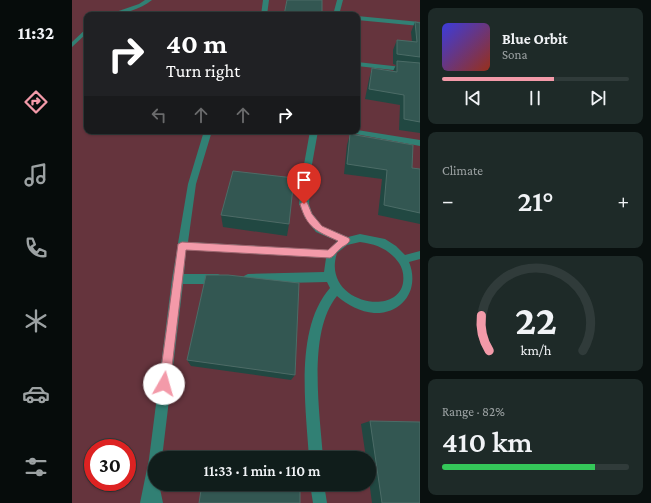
<!DOCTYPE html>
<html lang="en">
<head>
<meta charset="utf-8">
<style>
	:root { --surface:#101d1b; --page:#1e2a28; --text:#f1f3f6; --muted:#9ca2a3; --line:#303b3a; --accent:#f39aa9 }
	body { margin:0; font-family:"Crimson Pro",serif; background:var(--page); color:var(--text); height:100vh; display:flex; flex-direction:column; font-size:15px; white-space:nowrap }
	* { box-sizing:border-box; margin:0 }
	p { font-size:13px; color:var(--muted) }
	.icon { flex:none; width:22px; height:22px; fill:none; stroke:currentColor; stroke-width:2; stroke-linecap:round; stroke-linejoin:round }
	.map { position:relative; flex:1; overflow:hidden }
	.side { display:flex; flex-direction:column; gap:8px; padding:8px; background:#09100f; width:231px }
	.side>* { flex:none }
	.guide { position:absolute; left:12px; top:12px; width:276px; height:122px; border-radius:8px; box-shadow:0 1px 3px #0004,0 0 0 1px var(--line); background:#202124; color:#fff; overflow:hidden }
	.speed { position:absolute; left:12px; top:439px; display:flex; gap:8px; font-size:20px; font-weight:700; text-align:center }
	.speed>* { display:grid; place-content:center; width:52px; height:52px; border-radius:50%; background:var(--surface); box-shadow:0 1px 3px #0004,0 0 0 1px var(--line); line-height:1 }
	.speed .limit { border:6px solid #d22; background:#fff; color:#111 }
	.pin { position:absolute; display:grid; place-items:center; width:34px; height:34px; color:#fff; margin:-41px -17px; border-radius:50% 50% 50% 0; rotate:-45deg; box-shadow:0 0 4px #0007 }
	.pin .icon { rotate:45deg }
	.me { position:absolute; width:44px; margin:-22px; rotate:7deg; stroke-linejoin:round; filter:drop-shadow(0 0 3px #0008) }
	.turn { display:flex; align-items:center; gap:14px; height:84px; padding:0 16px; font-size:18px }
	.turn .icon { width:52px; height:52px; stroke-width:2.5 }
	.turn b { display:block; font-size:28px; line-height:34px }
	.lanes { display:flex; align-items:center; height:38px; padding:0 16px; background:#0003; justify-content:center; gap:20px; direction:ltr }
	.lanes .off { opacity:.35 }
	.big { font-size:30px; font-weight:600; line-height:1.1 }
	.side .tile { flex:1; display:flex; flex-direction:column; justify-content:center; gap:6px; min-width:0; padding:0 14px; border-radius:8px; background:var(--page) }
	.side .dial { align-items:center; gap:0 }
	.dial svg { height:104px; overflow:visible; fill:none; stroke:var(--line); stroke-width:7; stroke-linecap:round; text-anchor:middle }
	.dial text { fill:var(--text); stroke:none }
	.song { display:flex; align-items:center; gap:12px }
	.cover { width:48px; height:48px; border-radius:6px; background:linear-gradient(135deg,hsl(240 70% 55%),hsl(10 70% 35%)) }
	.played { height:4px; border-radius:2px; background:linear-gradient(90deg,var(--accent) 60%,var(--line) 60%) }
	.keys { display:flex; justify-content:space-around; direction:ltr }
	.heat { display:flex; justify-content:space-between; align-items:center; font-size:22px; direction:ltr }
	.charge { height:6px; border-radius:3px; background:linear-gradient(90deg,#34c759 82%,var(--line) 0) }
	.trip { position:absolute; left:76px; top:451px; width:228px; height:40px; border-radius:20px; background:var(--surface); box-shadow:0 1px 3px #0004,0 0 0 1px var(--line); font-weight:600; line-height:40px; text-align:center }
	main { display:flex; flex:1; min-height:0 }
	.menu { display:flex; flex-direction:column; width:72px; justify-content:space-around; align-items:center; background:#060c0b; color:var(--muted) }
	.menu .icon { width:28px; height:28px }
	.menu .active { color:var(--accent) }
	.menu b { font-size:18px; color:var(--text) }
	.map>svg:first-child { display:block }
	.green { fill:#65343d; fill-rule:evenodd }
	.lines { fill:none; stroke-linecap:round; stroke-linejoin:round }
	.minor { fill:#318074; fill-rule:evenodd }
	.wall { fill:#214842 }
	.building { fill:#335752; stroke:#4c6c67 }
	.route { fill:#f39aa9; stroke:#9e646e }
</style>
</head>
<body>
<main>
<nav class="menu">
<b>11:32</b>
<svg class="icon active" aria-label="directions" viewBox="0 0 24 24"><path d="M12 3l9 9-9 9-9-9zM9 14v-3h6M13 9l2 2-2 2"/></svg>
<svg class="icon" aria-label="music" viewBox="0 0 24 24"><path d="M9 18V5l10-2v13"/><circle cx="6" cy="18" r="3"/><circle cx="16" cy="16" r="3"/></svg>
<svg class="icon" aria-label="phone" viewBox="0 0 24 24"><path d="M5 4h4l2 5-3 2q2 4 5 5l2-3 5 2v4C11 20 4 13 5 4z"/></svg>
<svg class="icon" aria-label="climate" viewBox="0 0 24 24"><path d="M12 3v18M4 7l16 10M4 17L20 7"/></svg>
<svg class="icon" aria-label="car" viewBox="0 0 24 24"><path d="M5 17H2v-5l4-1 3-4h7l3 4 3 1v5h-3M9 17h6M6 11h13"/><circle cx="7" cy="17" r="2"/><circle cx="17" cy="17" r="2"/></svg>
<svg class="icon" aria-label="filters" viewBox="0 0 24 24"><path d="M4 7h16M4 17h16"/><circle cx="9" cy="7" r="2"/><circle cx="15" cy="17" r="2"/></svg>
</nav>
<div class="map">
<svg width="348" height="503" viewBox="0 0 348 503">
	<rect width="100%" height="100%" fill="#162724"/>
	<path class="green" d="M0 0H348V503H0ZM15 15H285V131H15ZM21 448H55V482H21ZM83 458H297V484H83Z"/>
	<g class="lines">
		<path class="minor" d="M73 0H80C69 9 49 15 35 15L67 4Z
			M191 0H197L195 15H189Z
			M265 0H271L267 15H261Z
			M285 16 348 22V26L285 20Z
			M15 28V33L0 47V42Z
			M285 62 348 69V73L285 66Z
			M285 130 348 140V146L278 133 274 131H285Z
			M132 131H140L124 184 116 242 257 250 265 241 244 232 233 218 227 204 231 170 238 131H246L239 170 237 204 240 213 250 226 276 237 288 234 313 239 324 246 333 255 348 251V259L337 262C348 289 331 314 302 313 289 312 275 305 265 296 235 332 248 413 251 458H237C234 408 222 329 258 288L255 282 176 284 172 282 171 279 172 276 176 274 252 272 254 258 114 250 112 274H146L150 276 151 279 150 282 146 284H111L90 458H83V484H87L91 503H68L77 459 100 279 116 184ZM288 242C304 244 317 249 327 263 331 269 332 276 331 283 325 318 249 302 265 253L275 245Z
			M238 484H252L255 503H241Z"/>
	</g>
	<path class="wall" d="M343 22 348 23V133L327 130 328 105 293 99 297 79 300 68 321 71 324 65 321 64V50L325 40 340 42 339 32Z
		M278 134 340 168 348 169V224L306 215 310 179 272 174 275 145Z
		M149 215 217 224 215 236 151 227Z
		M115 360 223 375 219 380 119 366Z
		M298 421 348 503H300L297 480V458H294L289 424Z"/>
	<path class="building" d="M215 0H250V15H212Z
		M343 22 348 23V57L325 54V40L345 42Z
		M325 61 348 63V122L332 119V95L297 89 300 68 325 72Z
		M278 134 341 145 340 168 348 169V213L312 205 315 170 275 164Z
		M161 171 222 178 217 224 149 215Z
		M134 275H156L227 283 223 375 115 360Z
		M298 421 348 422V503H310Z
		M130 484H228V503H127Z"/>
	<path class="route" d="M232 201 235 202 240 214 250 226 277 238 278 240C276 245 272 245 268 249 264 252 263 256 258 258L114 250 98 384 96 388 92 389 88 388 87 384 106 244 110 242 256 250 266 241C244 231 235 228 228 204Z"/>
</svg>
<div class="speed"><div class="limit">30</div></div>
<div class="pin" style="left:232px;top:204px;background:#d93025"><svg class="icon" aria-label="arrive" viewBox="0 0 24 24"><path d="M6 21V4h12l-3 4 3 4H6"/></svg></div>
<svg class="me" style="left:92px;top:384px" viewBox="-20 -20 40 40"><circle r="19" fill="#fff"/><path d="M0-13L10 11 0 6-10 11z" fill="#f39aa9"/></svg>
<div class="trip">11:33 · 1 min · 110 m</div>
<div class="guide">
<div class="turn"><svg class="icon" aria-label="right" viewBox="0 0 24 24"><path d="M7 20v-9h11M14 6l5 5-5 5"/></svg><div><b>40 m</b>Turn right</div></div>
<div class="lanes"><svg class="icon off" aria-label="left" viewBox="0 0 24 24"><path d="M17 20v-9H6M10 6l-5 5 5 5"/></svg><svg class="icon off" aria-label="ahead" viewBox="0 0 24 24"><path d="M12 20V5M6 11l6-6 6 6"/></svg><svg class="icon off" aria-label="ahead" viewBox="0 0 24 24"><path d="M12 20V5M6 11l6-6 6 6"/></svg><svg class="icon" aria-label="right" viewBox="0 0 24 24"><path d="M7 20v-9h11M14 6l5 5-5 5"/></svg></div>
</div>
</div>
<section class="side">
<div class="tile">
<div class="song"><i class="cover"></i><div><b>Blue Orbit</b><p>Sona</p></div></div>
<div class="played"></div>
<div class="keys"><svg class="icon" aria-label="previous" viewBox="0 0 24 24"><path d="M18 5L8 12l10 7zM5 5v14"/></svg><svg class="icon" aria-label="pause" viewBox="0 0 24 24"><path d="M8 5v14M16 5v14"/></svg><svg class="icon" aria-label="next" viewBox="0 0 24 24"><path d="M6 5l10 7-10 7zM19 5v14"/></svg></div>
</div>
<div class="tile"><p>Climate</p>
<div class="heat"><a>−</a><b class="big">21°</b><a>+</a></div>
</div>
<div class="tile dial"><svg viewBox="0 0 100 80">
<path d="M14 69A42 42 0 1 1 86 69"/>
<path d="M14 69A42 42 0 0 1 8 42" stroke="#f39aa9"/>
<text x="50" y="56" font-size="32" font-weight="700">22</text>
<text x="50" y="72" font-size="11">km/h</text>
</svg></div>
<div class="tile"><p>Range · 82%</p><b class="big">410 km</b><div class="charge"></div></div>
</section>
</main>
</body>
</html>
